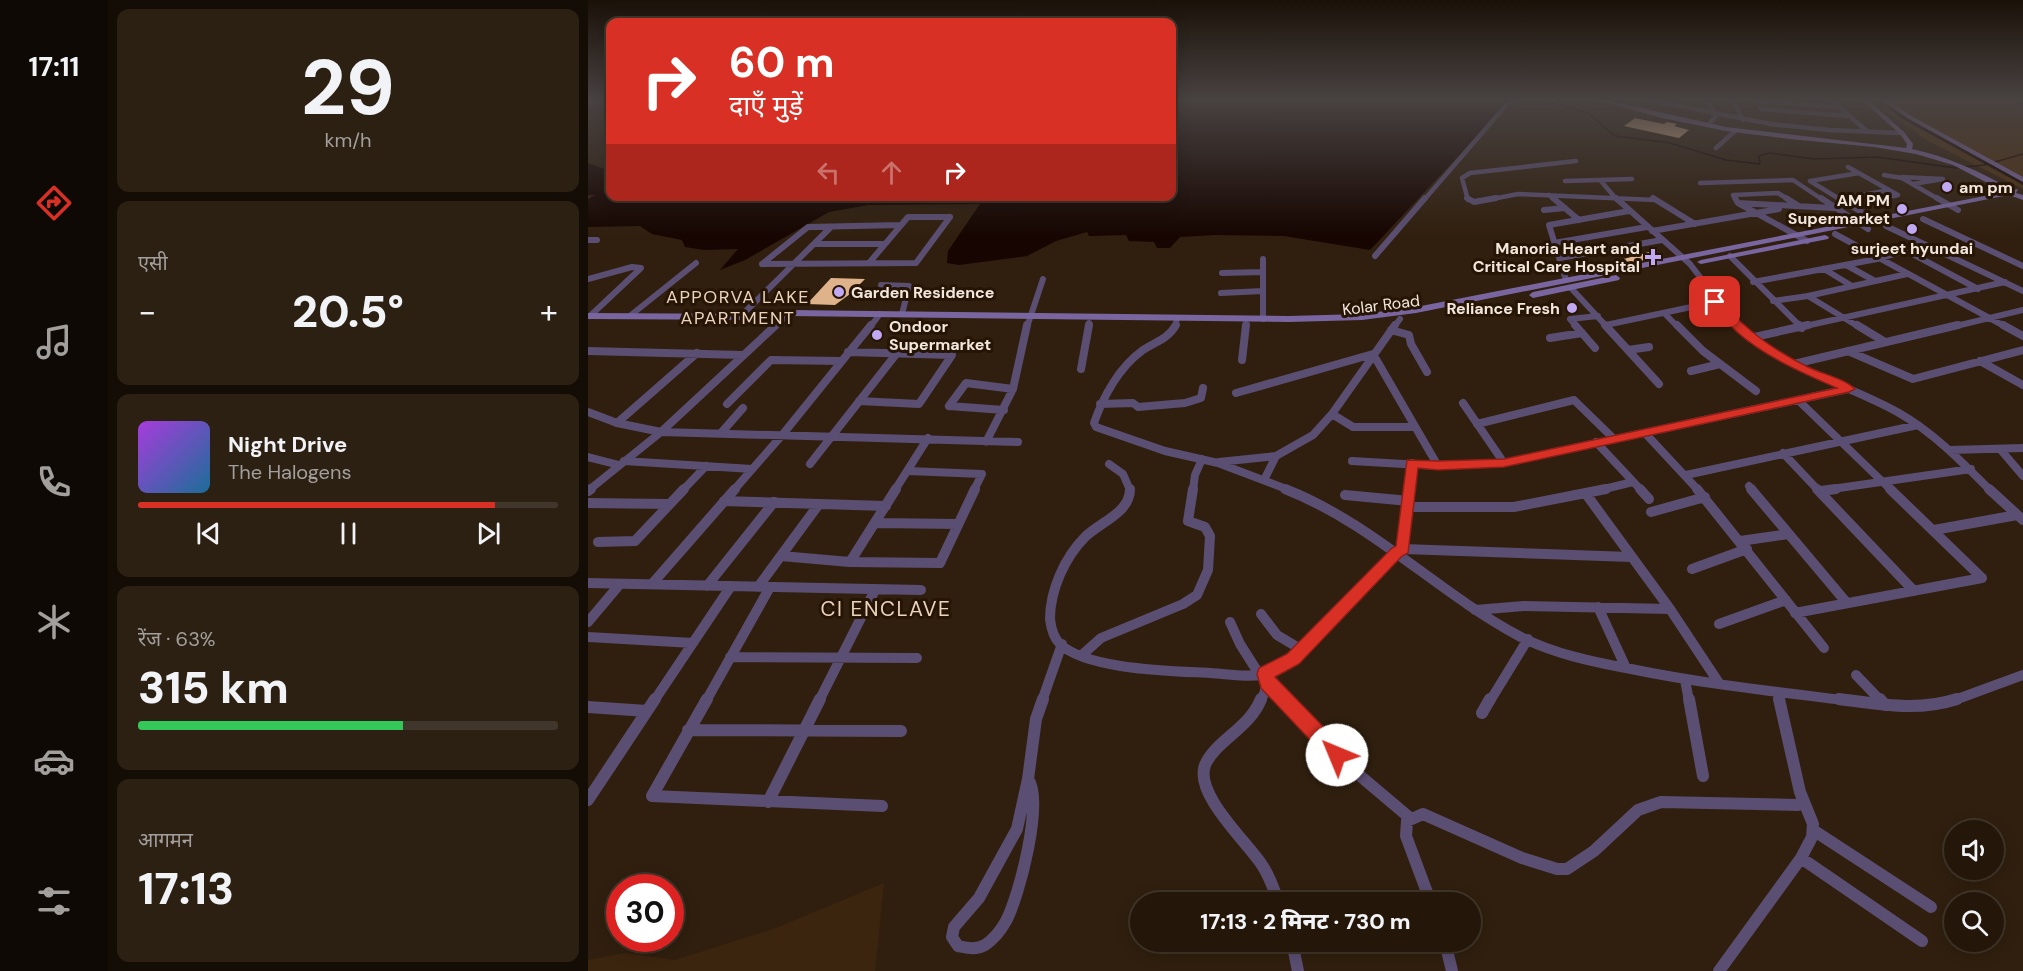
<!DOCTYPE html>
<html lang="hi">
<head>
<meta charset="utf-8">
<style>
	:root { --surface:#24170a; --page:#2c2013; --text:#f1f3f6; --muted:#a39f9c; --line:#41362b; --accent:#d93025 }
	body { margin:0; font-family:"DM Sans","Noto Sans Devanagari",sans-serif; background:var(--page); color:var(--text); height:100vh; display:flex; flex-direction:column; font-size:22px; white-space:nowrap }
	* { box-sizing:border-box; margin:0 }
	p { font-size:20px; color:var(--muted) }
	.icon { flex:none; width:33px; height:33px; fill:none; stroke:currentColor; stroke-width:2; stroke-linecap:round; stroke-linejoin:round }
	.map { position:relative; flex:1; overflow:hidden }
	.panel { display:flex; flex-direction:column; gap:9px; padding:9px; background:#140d06; width:480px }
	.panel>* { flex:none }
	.guide { position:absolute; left:18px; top:18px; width:570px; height:183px; border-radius:12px; box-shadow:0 3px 15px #0003,0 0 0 2px var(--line); background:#d93025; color:#fff; overflow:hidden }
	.buttons { position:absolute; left:1356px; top:820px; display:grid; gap:12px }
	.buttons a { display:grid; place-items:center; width:60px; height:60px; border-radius:50%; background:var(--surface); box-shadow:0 3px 15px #0003,0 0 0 2px var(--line); font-size:30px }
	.speed { position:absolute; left:18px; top:874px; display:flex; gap:12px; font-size:30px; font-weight:700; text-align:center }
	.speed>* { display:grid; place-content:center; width:78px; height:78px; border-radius:50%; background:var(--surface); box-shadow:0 3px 15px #0003,0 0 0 2px var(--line); line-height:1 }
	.speed .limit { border:9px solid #d22; background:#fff; color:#111 }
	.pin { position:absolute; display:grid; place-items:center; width:51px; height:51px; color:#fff; margin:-26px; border-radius:12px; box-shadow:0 3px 9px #0006 }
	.me { position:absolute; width:66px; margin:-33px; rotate:315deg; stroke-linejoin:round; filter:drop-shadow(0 0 4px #0008) }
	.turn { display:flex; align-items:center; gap:21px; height:126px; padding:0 24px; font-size:27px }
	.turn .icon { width:78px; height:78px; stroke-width:2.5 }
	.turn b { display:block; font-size:42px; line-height:51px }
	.lanes { display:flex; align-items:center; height:57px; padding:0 24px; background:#0003; justify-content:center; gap:30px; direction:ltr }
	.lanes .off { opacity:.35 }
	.big { font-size:45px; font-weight:800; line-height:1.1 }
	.panel .tile { flex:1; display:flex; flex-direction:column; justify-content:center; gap:9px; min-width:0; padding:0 21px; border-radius:12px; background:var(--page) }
	.panel .dial { align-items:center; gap:0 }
	.dial b { font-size:78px; line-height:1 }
	.song { display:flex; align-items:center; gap:18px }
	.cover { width:72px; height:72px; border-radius:9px; background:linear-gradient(135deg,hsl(280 70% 55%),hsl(200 70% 35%)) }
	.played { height:6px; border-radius:3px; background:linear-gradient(90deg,var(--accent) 85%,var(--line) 85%) }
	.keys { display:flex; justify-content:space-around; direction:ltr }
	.heat { display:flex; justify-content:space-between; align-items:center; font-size:33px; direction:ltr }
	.charge { height:9px; border-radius:4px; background:linear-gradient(90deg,#34c759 63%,var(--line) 0) }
	.trip { position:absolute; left:542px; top:892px; width:351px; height:60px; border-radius:30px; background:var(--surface); box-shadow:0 3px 15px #0003,0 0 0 2px var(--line); font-weight:800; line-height:60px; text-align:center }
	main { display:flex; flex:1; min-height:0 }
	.dock { display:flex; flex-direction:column; width:108px; justify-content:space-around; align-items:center; background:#0e0904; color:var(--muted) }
	.dock .icon { width:42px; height:42px }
	.dock .selected { color:var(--accent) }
	.dock b { font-size:27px; color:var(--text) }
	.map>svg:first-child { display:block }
	.built { fill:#3c250f }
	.green { fill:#4d2f0f }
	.water { fill:#160500 }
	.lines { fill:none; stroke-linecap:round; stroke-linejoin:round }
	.stream { stroke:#160500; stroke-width:1.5 }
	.canal { fill:#160500; fill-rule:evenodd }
	.building { fill:#deb38c }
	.street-far4 { stroke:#5a4e72; stroke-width:4.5 }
	.street-far3 { stroke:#5a4e72; stroke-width:6 }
	.street-far2 { stroke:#5a4e72; stroke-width:8 }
	.street-far1 { stroke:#5a4e72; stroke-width:10 }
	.street { stroke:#5a4e72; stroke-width:12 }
	.secondary { fill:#7966a0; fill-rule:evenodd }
	.route { fill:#d93025; stroke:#8d1f18; stroke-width:1.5 }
	.poi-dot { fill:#c0a8f3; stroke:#261505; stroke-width:2 }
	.labels { text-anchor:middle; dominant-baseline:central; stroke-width:6; stroke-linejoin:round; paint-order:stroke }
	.far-poi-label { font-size:16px; font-weight:bold; fill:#f3e7dd; stroke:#261505; text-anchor:start }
	.far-street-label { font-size:16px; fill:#f3e7dd; stroke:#261505 }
	.far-neighbourhood-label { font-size:18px; letter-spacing:1.5px; fill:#ebd3be; stroke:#261505 }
	.neighbourhood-label { font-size:21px; letter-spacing:1.5px; fill:#ebd3be; stroke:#261505 }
</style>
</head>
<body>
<main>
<nav class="dock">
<b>17:11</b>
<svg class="icon selected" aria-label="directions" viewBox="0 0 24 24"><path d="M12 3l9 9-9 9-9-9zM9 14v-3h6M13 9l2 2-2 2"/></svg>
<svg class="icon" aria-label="music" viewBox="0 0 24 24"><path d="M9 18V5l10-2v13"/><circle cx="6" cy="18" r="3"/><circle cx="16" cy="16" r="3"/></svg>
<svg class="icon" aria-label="phone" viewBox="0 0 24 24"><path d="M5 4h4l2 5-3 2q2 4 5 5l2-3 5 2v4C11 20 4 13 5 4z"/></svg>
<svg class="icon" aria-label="climate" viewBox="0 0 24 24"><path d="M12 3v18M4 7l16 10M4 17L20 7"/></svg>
<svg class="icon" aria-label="car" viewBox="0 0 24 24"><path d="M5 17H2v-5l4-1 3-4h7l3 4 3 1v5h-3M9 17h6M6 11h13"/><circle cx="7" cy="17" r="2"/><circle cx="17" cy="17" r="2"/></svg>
<svg class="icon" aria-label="filters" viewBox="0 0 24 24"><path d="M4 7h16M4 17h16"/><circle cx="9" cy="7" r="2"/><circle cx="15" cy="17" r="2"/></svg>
</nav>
<section class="panel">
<div class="tile dial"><b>29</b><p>km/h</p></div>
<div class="tile"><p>एसी</p>
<div class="heat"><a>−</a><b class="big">20.5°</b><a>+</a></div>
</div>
<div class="tile">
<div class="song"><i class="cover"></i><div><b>Night Drive</b><p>The Halogens</p></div></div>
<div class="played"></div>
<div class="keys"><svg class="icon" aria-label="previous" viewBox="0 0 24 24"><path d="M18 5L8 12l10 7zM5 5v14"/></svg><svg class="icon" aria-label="pause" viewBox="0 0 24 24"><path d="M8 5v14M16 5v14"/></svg><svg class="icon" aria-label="next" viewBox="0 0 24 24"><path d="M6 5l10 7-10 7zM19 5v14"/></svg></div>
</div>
<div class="tile"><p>रेंज · 63%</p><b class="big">315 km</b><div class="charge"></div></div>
<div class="tile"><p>आगमन</p><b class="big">17:13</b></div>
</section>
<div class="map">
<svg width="1435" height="971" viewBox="0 0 1435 971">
	<rect width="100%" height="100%" fill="#301f0e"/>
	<path class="built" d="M296 883 287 971H0V960L37 953 87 960 188 928Z"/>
	<path class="green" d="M1296 100H1435V189L1340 141 1296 110Z"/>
	<path class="water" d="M584 100H923L782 250 696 236 627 235 592 237 582 248H569L566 242 541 241 538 235 501 236 499 232 468 241 439 256 371 265 359 263 360 251 392 204 280 205 241 212 157 260 132 270 150 249 116 250 97 247 94 240 64 234 52 226 0 227V199L7 195H0V163L22 171V196H584Z"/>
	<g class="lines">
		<path class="stream" d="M951 100 1000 113 1027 136 1082 143 1138 160 1172 164 1171 156 1181 153 1227 159 1289 157 1368 168 1396 165 1435 154
			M1435 103 1432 104 1435 106"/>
		<path class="canal" d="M1292 100H1297L1315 115 1435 181V185L1311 117Z"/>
	</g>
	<path class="building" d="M1047 118 1076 124 1079 122 1089 124 1086 126 1101 130 1091 138 1036 126Z
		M1065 251 1073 257 1037 264 1032 260Z
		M243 278 277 279 262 294 247 305 219 304Z"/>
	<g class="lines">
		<path class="street-far4" d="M1061 100 1183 124 1241 130 1314 133
			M1119 100 1128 116 1122 123
			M1145 100 1155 120
			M1243 100 1279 131
			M1167 101 1250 107
			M0 103 17 100
			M1172 109 1261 116
			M1128 148 1148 130
			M1260 167 1310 195 1288 200
			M1296 175 1314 178 1352 200
			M1314 177 1355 179 1325 184
			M977 181 1044 179
			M1013 181 1029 200
			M1112 183 1205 180 1235 200
			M961 195 967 200
			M1254 199 1301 190
			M836 200 920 103 931 100
			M880 200 874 178 882 173 988 161
			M899 200 930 194 1068 200
			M1148 200 1145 195 1190 193 1201 200
			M1253 200 1222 181 1271 173"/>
		<path class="street-far3" d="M879 198 886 202 908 198
			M965 198 991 220
			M1028 198 1102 264 1150 327
			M1065 198 1107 224
			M1147 198 1150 203
			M1198 198 1211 206
			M1233 198 1280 229
			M1250 198 1287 220
			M1349 198 1370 210
			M1254 199 1259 198
			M1262 205 1295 198
			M956 210 977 208
			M1335 219 1435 266
			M1298 226 1435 291
			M1064 231 1191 209
			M1247 234 1418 327
			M0 240H9
			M1219 241 1150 203 1245 208
			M966 243 1059 227
			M226 244H297
			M1319 251 1390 289
			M787 256 837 198
			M1142 256 1213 327
			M972 258 1074 240
			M675 259V319
			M281 263 320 217H362
			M174 264 328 263 362 217
			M174 264 220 227 313 225
			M1258 265 1287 281
			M1236 269 1264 286
			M634 273 675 272
			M0 279 44 267 53 268 2 316
			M978 280 961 225 1041 211
			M1165 282 1289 259 1338 245
			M293 285 321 286 314 314
			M983 288 1019 327
			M633 293 675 291
			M1220 296 1271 327
			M1185 301 1220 296 1319 274
			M1076 313 1090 327
			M43 315 108 263
			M153 316 243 227
			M1018 325 1127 302
			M186 327 201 313
			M282 327 292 314
			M439 327 455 279
			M500 327 501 323
			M587 327 589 318
			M806 327 812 319
			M989 327 982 319 1010 316
			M1213 327 1417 282
			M1364 327 1435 310"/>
		<path class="street-far2" d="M588 325C580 339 567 342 555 350 531 367 515 397 506 423L508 427 577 451 630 463 701 490
			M987 325 1007 348
			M1017 325 1071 384
			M1089 325 1115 351 1168 391
			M1149 325C1189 367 1260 384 1311 413 1346 433 1374 462 1402 490
			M1211 325 1214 328
			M1269 325 1297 342
			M1415 325 1435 336
			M803 330 821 335 823 344 839 372
			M962 338 994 333
			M1162 338 1220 325
			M1040 350 1061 347
			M0 351 155 355
			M1260 351 1325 379 1435 350
			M260 352 364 355 331 404 271 401
			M654 360 658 325
			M1392 361 1435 385
			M1206 364 1370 325
			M493 369 501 325
			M1103 371 1132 364
			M648 393 785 354 850 466
			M1210 400 1303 490
			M875 403 916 463
			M139 404 183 360 253 361
			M512 404 545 403 550 407 597 403 613 398 615 388
			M361 406 378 383 425 389
			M361 406 416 410
			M0 412 29 423 73 432 430 442
			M744 414 765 427H826
			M29 423 109 353
			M889 424 986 400 1026 439
			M133 433 155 408
			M1057 433 1110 490
			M398 442 425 389 439 325
			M1008 442 1053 490
			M1412 449 1435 476
			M1362 450 1435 448
			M1195 453 1230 490
			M0 457 31 465
			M36 461 164 469
			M764 461 850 466 916 463 1260 389
			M631 462 688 456
			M222 464 309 353
			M521 464 535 474 542 490
			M320 471 394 474 386 490
			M1098 475 1330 425
			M676 480 688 456 725 435 744 414 807 325
			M1161 486 1165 490
			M1 490 73 432 188 325
			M95 490 118 466
			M146 490 195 434 283 325
			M307 490 340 438
			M605 490 607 475 614 459
			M821 490 824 463
			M1012 490 1045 482
			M1237 490 1383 469"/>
		<path class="street-far1" d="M542 489C542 513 512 522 497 537 477 557 462 590 462 619 463 628 465 637 472 644 499 670 586 671 622 673 640 674 659 678 677 674 687 672 696 665 705 659L809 552 815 549 1043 557
			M697 489C784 523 849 592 931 636 965 654 1006 662 1043 669 1116 684 1190 692 1263 701
			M1052 489 1061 499
			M1109 489 1236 648
			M1163 489 1258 602
			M1229 489 1325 590
			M1302 489 1394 578
			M1401 489 1435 520
			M0 491 3 489
			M1233 491 1248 489
			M998 494 1082 609 1131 683
			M757 495 821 501
			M136 501 298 506
			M0 503 80 504
			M821 507H926L1018 489
			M1063 512 1117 497
			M288 523 370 524
			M1346 530 1429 515
			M1152 541 1201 534
			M10 542 47 541 96 489
			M815 549 821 489
			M193 556 262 562 352 563 387 489
			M262 562 308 489
			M1104 569 1159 549
			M0 583 333 590
			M64 584 147 489
			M119 586 186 502
			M170 587 231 504
			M1010 607 1038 668
			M887 610 936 606 1082 609
			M1207 613 1394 578
			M673 614 689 635 714 650
			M0 622 32 584
			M642 622 652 644 671 674
			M1131 624 1198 600
			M0 637 105 643
			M494 655 513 638 595 604 609 595 620 570 622 536 617 527 600 521 605 489
			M142 657 329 658
			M1268 675 1293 701
			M1097 680 1101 701
			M679 682 697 701
			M1189 692 1191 701
			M66 701 143 586
			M118 701 182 587
			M231 701 287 590
			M454 701 474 644
			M673 701 677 691V673
			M902 701 940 639
			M1364 701 1435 675"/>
		<path class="street" d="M119 699 64 796 294 806
			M673 699C662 728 627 741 617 765 606 794 659 842 674 865 682 877 686 890 691 903
			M696 699 764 769 822 818
			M1101 699 1115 776
			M1251 699C1292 704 1329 712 1369 699
			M1292 699 1297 705
			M0 707 59 711
			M894 713 902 699
			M100 730 313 731
			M440 779C456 801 431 897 418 921 413 930 406 939 397 945 388 950 380 948 370 946L364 937 366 927 391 898 429 829Z
			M440 779 448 719 455 699
			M0 800 67 699
			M180 802 232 699
			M1225 830 1343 907
			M1213 858 1334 941
			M843 903 818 836 819 821 835 814 934 858 969 869H979L1006 851 1050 810 1073 802 1210 805 1215 800
			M704 942 710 971
			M857 942 864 971
			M1131 971 1213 858 1224 837 1225 824 1212 792 1191 699"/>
		<path class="secondary" d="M1008 100H1018L1138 127 1318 148 1319 144 1312 134 1274 100H1280L1316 132 1325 144 1324 149C1360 157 1392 171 1424 190L1430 189 1428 193 1435 195V200L1421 195 828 313 774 320 701 322 201 316 185 320 0 319V313L185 314 201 310 701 316 774 314 828 307 1417 192 1365 165 1328 154 1286 147 1202 139 1138 131 1074 118Z
			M1293 100H1300L1325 117 1435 177V182L1321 119Z
			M1237 235 1241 237 1240 239 1113 264 1109 262 1113 260Z
			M1028 275 1032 278 1031 280 945 298 941 295 945 292Z"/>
	</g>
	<linearGradient id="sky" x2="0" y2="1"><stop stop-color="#1a1108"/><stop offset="0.42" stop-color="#484241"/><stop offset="1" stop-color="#484241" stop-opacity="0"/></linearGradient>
	<rect width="1435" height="236" fill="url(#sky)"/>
	<path class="route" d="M1124 300H1131C1160 331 1182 348 1220 367 1234 374 1256 378 1267 389L1261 392 916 467 850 470 830 468 820 553 814 556 711 664 687 677 756 748 758 755 756 761 749 763 742 761 673 688 669 674 671 668 699 654 804 548 808 546 819 460 850 461 916 459 1249 388C1215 373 1177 357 1149 332 1140 324 1132 314 1124 304Z"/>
	<g class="poi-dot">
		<circle cx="1359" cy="187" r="6"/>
		<circle cx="1314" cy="209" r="6"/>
		<circle cx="1324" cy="229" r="6"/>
		<path d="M1062 248h6v6h6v6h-6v6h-6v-6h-6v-6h6z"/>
		<circle cx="251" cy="292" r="6"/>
		<circle cx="984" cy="308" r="6"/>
		<circle cx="289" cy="335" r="6"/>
	</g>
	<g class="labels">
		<g class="far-poi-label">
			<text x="1371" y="187">am pm</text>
			<text x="1302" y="200" text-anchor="end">AM PM<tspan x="1302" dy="18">Supermarket</tspan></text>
			<text x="1052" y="248" text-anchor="end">Manoria Heart and<tspan x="1052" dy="18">Critical Care Hospital</tspan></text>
			<text x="1324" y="248" text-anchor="middle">surjeet hyundai</text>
			<text x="263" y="292">Garden Residence</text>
			<text x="972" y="308" text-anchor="end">Reliance Fresh</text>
			<text x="301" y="326">Ondoor<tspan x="301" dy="18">Supermarket</tspan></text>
		</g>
		<g class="far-street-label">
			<text transform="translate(793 305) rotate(-7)">Kolar Road</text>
		</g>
		<g class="far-neighbourhood-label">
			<text x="150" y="297">APPORVA LAKE<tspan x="150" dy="21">APARTMENT</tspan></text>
		</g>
		<g class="neighbourhood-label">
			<text x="298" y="609">CI ENCLAVE</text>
		</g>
	</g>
</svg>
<div class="buttons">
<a><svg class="icon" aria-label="sound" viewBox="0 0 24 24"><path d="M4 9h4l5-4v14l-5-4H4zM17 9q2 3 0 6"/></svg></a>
<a><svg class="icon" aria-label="search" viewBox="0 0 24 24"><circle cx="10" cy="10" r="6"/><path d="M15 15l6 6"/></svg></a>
</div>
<div class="speed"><div class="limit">30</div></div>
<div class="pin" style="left:1127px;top:302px;background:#d93025"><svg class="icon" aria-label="arrive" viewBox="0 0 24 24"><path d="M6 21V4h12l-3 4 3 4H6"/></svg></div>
<svg class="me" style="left:749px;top:755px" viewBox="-20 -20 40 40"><circle r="19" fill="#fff"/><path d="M0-13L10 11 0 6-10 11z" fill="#d93025"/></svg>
<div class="trip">17:13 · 2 मिनट · 730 m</div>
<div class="guide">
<div class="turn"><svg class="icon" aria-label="right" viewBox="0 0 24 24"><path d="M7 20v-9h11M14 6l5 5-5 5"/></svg><div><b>60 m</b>दाएँ मुड़ें</div></div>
<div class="lanes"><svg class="icon off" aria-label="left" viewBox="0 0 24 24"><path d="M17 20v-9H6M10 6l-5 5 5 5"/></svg><svg class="icon off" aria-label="ahead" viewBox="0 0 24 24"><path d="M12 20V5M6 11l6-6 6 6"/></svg><svg class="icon" aria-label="right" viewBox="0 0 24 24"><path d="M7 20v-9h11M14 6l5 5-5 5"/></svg></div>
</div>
</div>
</main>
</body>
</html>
